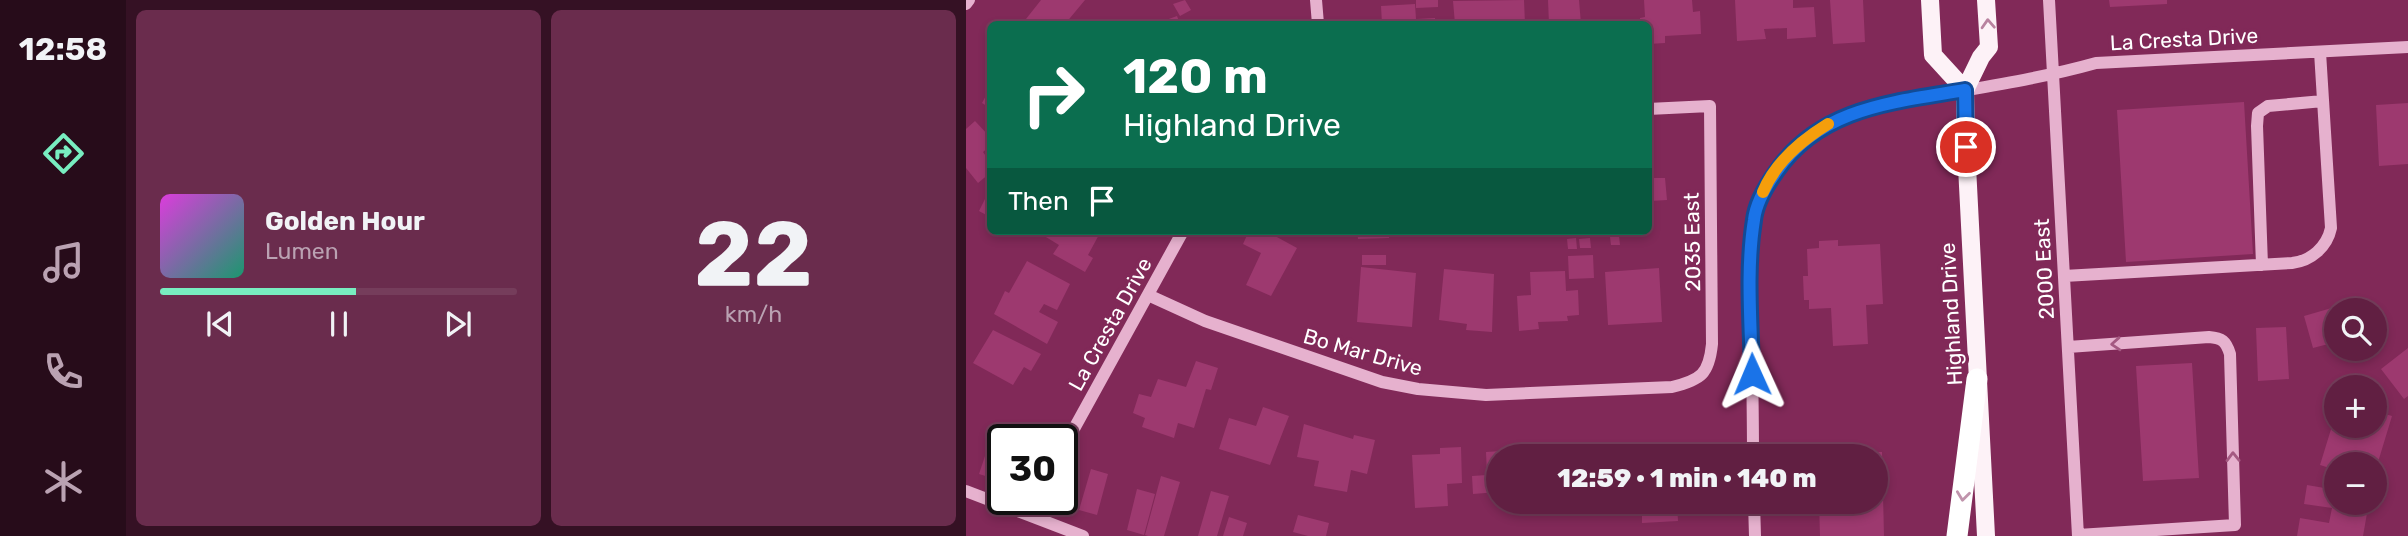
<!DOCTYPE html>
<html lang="en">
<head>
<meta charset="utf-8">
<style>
	:root { --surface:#611f42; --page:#6a2c4d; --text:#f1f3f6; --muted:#baa2b2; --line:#753d5b; --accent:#78edc0 }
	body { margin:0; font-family:Rubik,sans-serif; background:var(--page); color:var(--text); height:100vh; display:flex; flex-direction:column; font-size:26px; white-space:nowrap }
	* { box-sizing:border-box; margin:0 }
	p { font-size:23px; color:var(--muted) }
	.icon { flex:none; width:38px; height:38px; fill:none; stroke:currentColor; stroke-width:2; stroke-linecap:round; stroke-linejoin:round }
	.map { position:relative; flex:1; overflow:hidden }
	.drawer { display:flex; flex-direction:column; gap:10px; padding:10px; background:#351124; width:840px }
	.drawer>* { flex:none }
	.hud { position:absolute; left:21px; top:21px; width:665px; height:214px; border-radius:10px; box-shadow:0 4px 10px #0003,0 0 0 2px var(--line); background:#0b6e4f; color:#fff; overflow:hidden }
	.tools { position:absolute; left:1358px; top:298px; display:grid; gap:14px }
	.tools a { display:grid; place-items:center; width:63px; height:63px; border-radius:50%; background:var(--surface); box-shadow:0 4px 10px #0003,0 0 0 2px var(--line); font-size:35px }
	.speed { position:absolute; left:21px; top:424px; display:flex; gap:14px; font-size:35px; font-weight:700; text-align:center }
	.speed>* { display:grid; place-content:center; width:91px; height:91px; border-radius:50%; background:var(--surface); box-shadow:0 4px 10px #0003,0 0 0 2px var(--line); line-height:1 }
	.speed .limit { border:4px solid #111; border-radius:10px; background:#fff; color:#111 }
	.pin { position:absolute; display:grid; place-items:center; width:60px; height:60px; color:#fff; margin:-30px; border:4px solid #fff; border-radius:50%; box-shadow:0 2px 7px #0007 }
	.me { position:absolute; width:77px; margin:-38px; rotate:359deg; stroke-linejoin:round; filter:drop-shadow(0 0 5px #0008) }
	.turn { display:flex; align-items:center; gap:24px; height:147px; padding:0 21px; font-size:32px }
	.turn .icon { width:91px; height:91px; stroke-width:2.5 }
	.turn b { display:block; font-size:49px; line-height:60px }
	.then { display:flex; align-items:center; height:66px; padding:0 21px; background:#0003; gap:14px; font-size:26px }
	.drawer .tile { flex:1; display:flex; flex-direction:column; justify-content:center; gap:10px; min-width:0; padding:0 24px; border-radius:10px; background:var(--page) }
	.drawer .dial { align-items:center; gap:0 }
	.dial b { font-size:91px; line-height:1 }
	.song { display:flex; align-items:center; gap:21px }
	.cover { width:84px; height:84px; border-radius:10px; background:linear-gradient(135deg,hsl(300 70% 55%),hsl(160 70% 35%)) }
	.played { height:7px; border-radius:4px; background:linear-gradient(90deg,var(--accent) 55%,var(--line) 55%) }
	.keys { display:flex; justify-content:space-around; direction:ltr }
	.drawer .tiles { flex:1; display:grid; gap:10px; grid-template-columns:repeat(2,1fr) }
	.trip { position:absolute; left:520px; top:444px; width:402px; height:70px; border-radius:35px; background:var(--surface); box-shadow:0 4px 10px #0003,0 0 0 2px var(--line); font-weight:800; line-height:70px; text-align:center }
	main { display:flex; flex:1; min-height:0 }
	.tabs { display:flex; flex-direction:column; width:126px; justify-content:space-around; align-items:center; background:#270c1a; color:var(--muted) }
	.tabs .icon { width:49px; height:49px }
	.tabs .active { color:var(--accent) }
	.tabs b { font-size:32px; color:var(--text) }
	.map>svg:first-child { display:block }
	.building { fill:#9d396f }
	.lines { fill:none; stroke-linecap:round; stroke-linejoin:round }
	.minor { stroke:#e6b1ce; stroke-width:12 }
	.major { stroke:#fdf2f7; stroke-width:18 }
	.highway { stroke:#fff; stroke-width:21 }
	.oneway { stroke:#b983a0 }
	.oneway2 { stroke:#a45981 }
	.oneway3 { stroke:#c094ac }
	.route-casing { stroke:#114b97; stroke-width:18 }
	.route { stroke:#1a73e8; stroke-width:12 }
	.slow { stroke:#f59e0b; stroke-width:12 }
	.labels { text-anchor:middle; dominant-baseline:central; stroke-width:7; stroke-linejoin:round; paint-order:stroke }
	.street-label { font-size:21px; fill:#fff; stroke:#812958 }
</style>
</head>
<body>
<main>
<nav class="tabs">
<b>12:58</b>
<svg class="icon active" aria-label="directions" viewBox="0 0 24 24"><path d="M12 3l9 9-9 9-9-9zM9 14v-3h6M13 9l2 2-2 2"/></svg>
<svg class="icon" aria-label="music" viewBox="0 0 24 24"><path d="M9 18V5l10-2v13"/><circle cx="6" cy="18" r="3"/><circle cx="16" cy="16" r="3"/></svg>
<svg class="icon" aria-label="phone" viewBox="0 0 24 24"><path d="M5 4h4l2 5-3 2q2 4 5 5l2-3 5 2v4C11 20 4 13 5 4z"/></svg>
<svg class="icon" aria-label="climate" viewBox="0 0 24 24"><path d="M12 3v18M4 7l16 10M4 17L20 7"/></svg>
</nav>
<section class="drawer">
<div class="tiles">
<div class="tile">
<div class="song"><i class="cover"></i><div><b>Golden Hour</b><p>Lumen</p></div></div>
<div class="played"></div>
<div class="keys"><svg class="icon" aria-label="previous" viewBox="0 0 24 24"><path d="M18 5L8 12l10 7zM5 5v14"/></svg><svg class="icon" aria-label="pause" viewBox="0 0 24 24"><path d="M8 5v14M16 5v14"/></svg><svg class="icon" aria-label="next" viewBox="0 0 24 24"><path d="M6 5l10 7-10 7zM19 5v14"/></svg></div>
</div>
<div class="tile dial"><b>22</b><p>km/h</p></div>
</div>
</section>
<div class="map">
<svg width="1442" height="536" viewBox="0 0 1442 536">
	<rect width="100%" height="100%" fill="#812958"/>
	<path class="building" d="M75 0H119L99 24H68L60 19Z
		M219 0 225 10 214 16 207 4Z
		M450 0H472V7L450 8Z
		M558 0 559 24H489L487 1Z
		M582 0H613L615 24H583Z
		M678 0H726L727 12 734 11 735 34 699 36V43L682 44V24H674V18L679 17Z
		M769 0H827V8L848 7 850 37 821 39V28L798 29 800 39 771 41Z
		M864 0H897L899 42 867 44Z
		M1143 0H1201V4L1144 7Z
		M449 4 450 19 469 18V24H416L415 6Z
		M211 16 214 24H202L200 20Z
		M24 77V108L16 103 23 90 19 87Z
		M1278 102 1287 254 1160 262 1151 110Z
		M1442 103V164L1413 166 1410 105Z
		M9 121 24 137V146L17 152 24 162V173L12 183 0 168V129Z
		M682 178H699L701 200 685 201 686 228 682 229Z
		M22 193 24 194V217L13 211Z
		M77 231H135L122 255 127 258 119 272 87 254 93 245 75 234Z
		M283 231H300L331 248 305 296 280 285 295 253 277 244Z
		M391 231H423V238L392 239Z
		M653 236 654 245H645L644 237Z
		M610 238 611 249H602L601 239Z
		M624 238 625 248H614L613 239Z
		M872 240V246L914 244 917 304 900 305 902 344 867 346 865 308 843 309V300H838L837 276H842L841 249 853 248V241Z
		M396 255H420V265H396Z
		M627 255 628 278 603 279 602 256Z
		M61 261 104 284 91 310 78 304 73 312 92 322 81 344 28 314 39 291 43 293Z
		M395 267 450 273 446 327 391 322Z
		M693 268 696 322 642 325 639 272Z
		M478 269 528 274 526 332 500 330 501 324 473 320Z
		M599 271 600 291 612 290 613 315 601 316 602 321 572 322 573 329 553 331 551 296 565 295 564 272Z
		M1376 305 1377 310H1370V342L1347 348 1338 316Z
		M1320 327 1323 379 1292 381 1290 328Z
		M27 330 75 354 65 371 58 367 47 385 7 363Z
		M1442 348V396L1438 399 1415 369Z
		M230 361 252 368 245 390 240 389 228 428 212 423 208 438 176 427 179 418 167 413 173 394 185 397 192 379 220 387Z
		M1226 363 1233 478 1177 481 1170 366Z
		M297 407 323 416 304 465 253 449 263 418 290 426Z
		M1409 411 1426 416 1409 472V464H1370V470L1354 465 1370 413V425H1409Z
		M338 424 387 439 388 435 409 440 401 474 385 470 381 492 348 486 353 461 331 457Z
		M27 432 45 439H37V466L32 480 13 474Z
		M693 445 694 457H674V446Z
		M659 446V457H602L601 455 631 453V447Z
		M495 447 496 483 481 484 482 506 449 508 446 455 474 454V448Z
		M569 449 570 457H532V492L507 494 506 476 521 475 520 452Z
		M851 451 916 452 918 536H854L853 502H910V457H851Z
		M125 469 142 474 131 515 113 510Z
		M195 476 214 482 198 536H182L179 535Z
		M1341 485 1370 490V502H1403L1397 536H1331L1334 518 1363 523 1366 508 1338 504Z
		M171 489 189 494 178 535 161 530Z
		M245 491 263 496 251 536H232Z
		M606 502H642V504L606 506Z
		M668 502H711L712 521 676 523V513L668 514Z
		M332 515 363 523 360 536H342L327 532Z
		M263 517 281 523 277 536H257Z"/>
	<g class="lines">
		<path class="minor" d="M350 0 352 24
			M1083 0 1112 536
			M0 4 3 0
			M1296 265 1291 126 1292 113 1302 106 1357 101
			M1098 276 1326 263C1345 261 1361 247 1365 228L1354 52
			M182 295 239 321 416 382 452 389 520 395 706 387C735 380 743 374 746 344L744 106 682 109
			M1102 347 1243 337C1256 338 1260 341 1264 354L1269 525 1112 535
			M104 436 217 231
			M787 457C787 407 786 358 785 308 785 279 782 247 788 218 796 178 830 139 866 121 900 104 942 100 979 94 1030 85 1080 77 1130 63L1442 47
			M0 491 117 536
			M788 502 789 536"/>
		<path class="major" d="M964 0 967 55 999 90
			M1020 536 1000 147 999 90 1015 57 1023 47 1020 0"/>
		<path class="highway" d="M991 536 1011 379"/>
	</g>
	<defs><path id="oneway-chevron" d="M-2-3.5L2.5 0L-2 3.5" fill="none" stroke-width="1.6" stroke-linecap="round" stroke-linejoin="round" transform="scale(1.75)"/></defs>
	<use class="oneway" href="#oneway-chevron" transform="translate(1022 24) rotate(-93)"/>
	<g class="oneway2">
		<use href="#oneway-chevron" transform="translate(1150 344) rotate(176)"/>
		<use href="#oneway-chevron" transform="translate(1267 457) rotate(-91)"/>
	</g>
	<use class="oneway3" href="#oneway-chevron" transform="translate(997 496) rotate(97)"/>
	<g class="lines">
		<defs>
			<path id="route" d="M786 374C785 323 780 270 788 220 790 202 800 186 810 172 854 107 929 102 999 90L1000 147"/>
		</defs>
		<use href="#route" class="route-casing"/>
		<use href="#route" class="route"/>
		<path class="slow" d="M797 192C809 163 836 140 862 124"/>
	</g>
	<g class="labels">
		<g class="street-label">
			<text transform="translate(1218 39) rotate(-3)">La Cresta Drive</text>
			<text transform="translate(726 242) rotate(-91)">2035 East</text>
			<text transform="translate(1078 269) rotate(-93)">2000 East</text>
			<text transform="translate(985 314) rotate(-93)">Highland Drive</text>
			<text transform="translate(144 324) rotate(-61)">La Cresta Drive</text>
			<text transform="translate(397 352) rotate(16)">Bo Mar Drive</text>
		</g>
	</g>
</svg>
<div class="tools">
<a><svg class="icon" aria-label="search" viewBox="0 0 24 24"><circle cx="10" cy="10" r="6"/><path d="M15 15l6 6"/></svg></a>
<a>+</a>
<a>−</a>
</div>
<div class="speed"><div class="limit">30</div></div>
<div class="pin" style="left:1000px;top:147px;background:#d93025"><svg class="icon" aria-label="arrive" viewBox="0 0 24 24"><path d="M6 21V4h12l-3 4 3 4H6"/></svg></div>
<svg class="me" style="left:786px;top:374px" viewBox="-20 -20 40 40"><path d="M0-17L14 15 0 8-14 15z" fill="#1a73e8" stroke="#fff" stroke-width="4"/></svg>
<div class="trip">12:59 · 1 min · 140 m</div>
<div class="hud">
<div class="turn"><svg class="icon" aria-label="right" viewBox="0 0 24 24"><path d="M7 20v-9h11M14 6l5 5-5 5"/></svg><div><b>120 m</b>Highland Drive</div></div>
<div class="then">Then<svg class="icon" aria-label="arrive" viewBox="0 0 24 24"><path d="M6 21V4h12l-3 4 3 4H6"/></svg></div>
</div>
</div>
</main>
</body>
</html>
